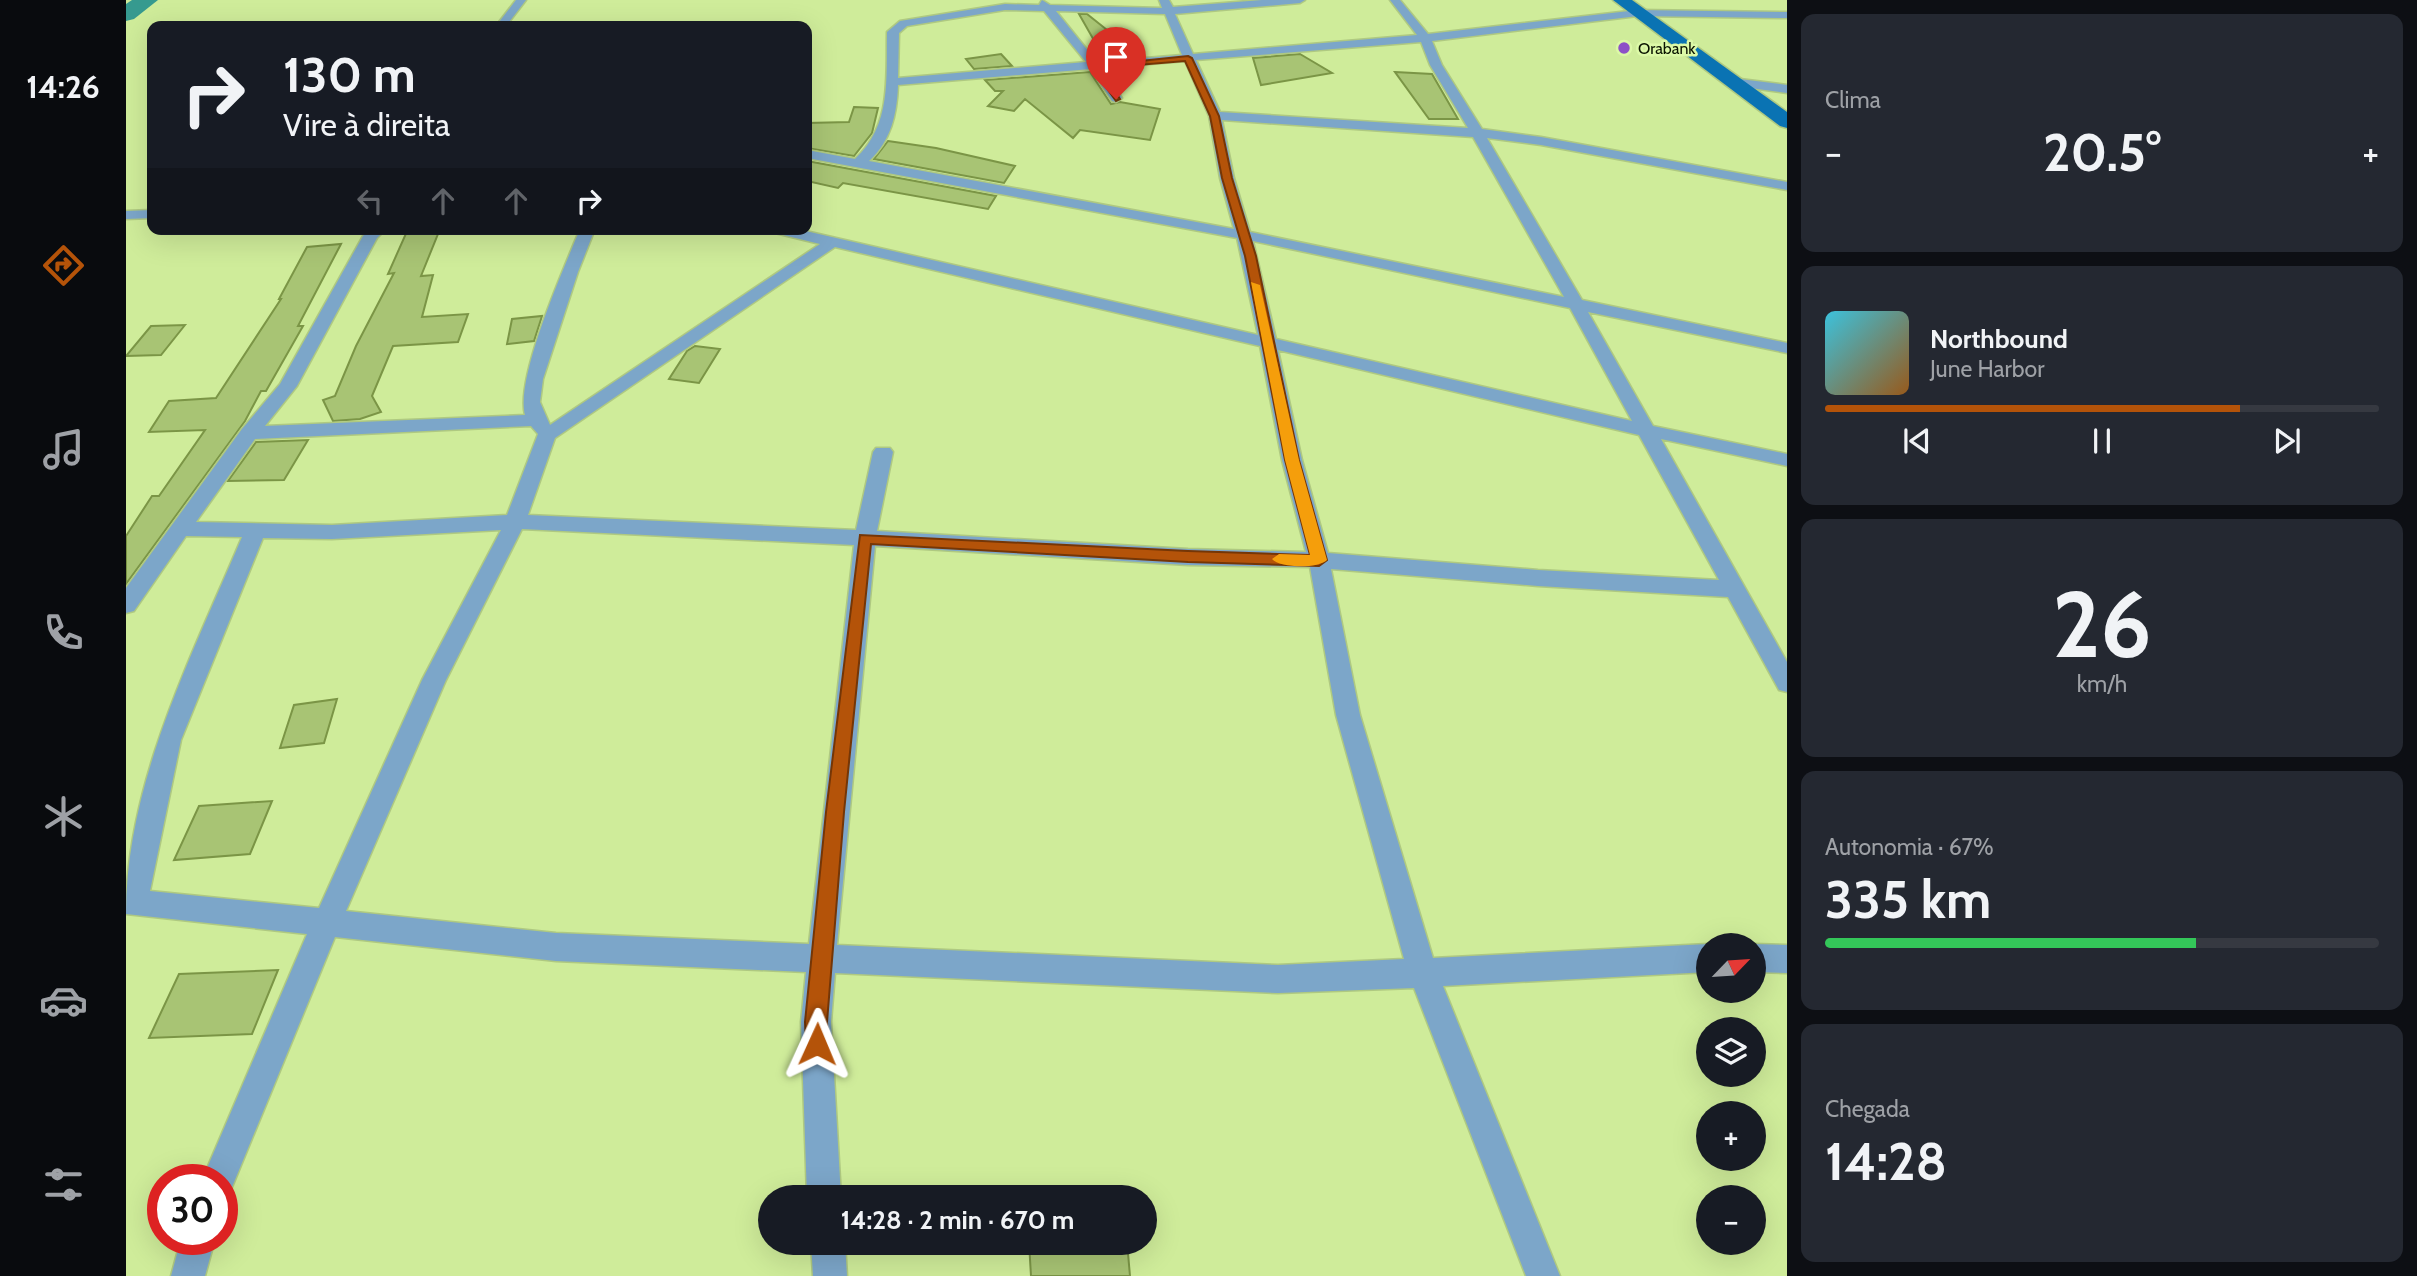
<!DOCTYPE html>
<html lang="pt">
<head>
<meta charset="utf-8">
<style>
	:root { --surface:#171b24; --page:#242831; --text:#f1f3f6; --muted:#9ea1a6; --line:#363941; --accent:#b45309 }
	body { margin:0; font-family:Cabin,sans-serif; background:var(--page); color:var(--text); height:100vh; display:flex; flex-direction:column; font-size:26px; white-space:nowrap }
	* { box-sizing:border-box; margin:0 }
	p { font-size:23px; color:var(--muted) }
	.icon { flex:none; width:38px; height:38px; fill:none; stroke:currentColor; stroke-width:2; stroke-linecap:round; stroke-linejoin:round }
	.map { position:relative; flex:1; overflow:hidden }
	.details { display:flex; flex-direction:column; gap:14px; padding:14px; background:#0d0f14; width:630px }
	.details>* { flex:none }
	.hud { position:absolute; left:21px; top:21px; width:665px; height:214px; border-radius:14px; box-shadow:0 7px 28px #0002; background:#171b24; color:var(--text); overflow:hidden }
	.needle { width:46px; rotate:65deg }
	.tools { position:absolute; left:1570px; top:933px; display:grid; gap:14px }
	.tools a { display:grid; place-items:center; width:70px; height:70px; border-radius:50%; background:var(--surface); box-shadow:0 7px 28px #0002; font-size:35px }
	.speed { position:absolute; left:21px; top:1164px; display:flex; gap:14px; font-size:35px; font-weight:700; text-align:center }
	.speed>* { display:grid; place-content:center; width:91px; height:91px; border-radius:50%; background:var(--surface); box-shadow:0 7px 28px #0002; line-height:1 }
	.speed .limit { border:10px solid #d22; background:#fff; color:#111 }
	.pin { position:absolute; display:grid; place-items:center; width:60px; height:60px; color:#fff; margin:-72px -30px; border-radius:50% 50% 50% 0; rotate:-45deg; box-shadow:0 0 7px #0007 }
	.pin .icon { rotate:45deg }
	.me { position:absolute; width:77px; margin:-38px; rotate:1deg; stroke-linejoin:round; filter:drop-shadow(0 0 5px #0008) }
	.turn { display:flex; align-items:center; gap:24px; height:147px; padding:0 21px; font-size:32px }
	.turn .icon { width:91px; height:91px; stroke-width:2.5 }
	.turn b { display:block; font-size:49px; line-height:60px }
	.lanes { display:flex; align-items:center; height:66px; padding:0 21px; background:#0003; justify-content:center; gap:35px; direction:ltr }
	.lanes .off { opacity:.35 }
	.big { font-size:52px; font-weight:700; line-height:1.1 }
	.details .card { flex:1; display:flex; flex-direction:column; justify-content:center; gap:10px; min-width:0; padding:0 24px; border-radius:14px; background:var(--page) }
	.details .dial { align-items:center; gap:0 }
	.dial b { font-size:91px; line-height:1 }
	.song { display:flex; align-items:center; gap:21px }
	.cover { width:84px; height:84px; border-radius:10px; background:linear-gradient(135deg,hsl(190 70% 55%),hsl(30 70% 35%)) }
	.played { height:7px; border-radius:4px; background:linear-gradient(90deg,var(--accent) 75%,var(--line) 75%) }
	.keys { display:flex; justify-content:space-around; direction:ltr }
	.heat { display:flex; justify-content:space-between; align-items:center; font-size:38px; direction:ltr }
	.charge { height:10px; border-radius:5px; background:linear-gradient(90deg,#34c759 67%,var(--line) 0) }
	.trip { position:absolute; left:632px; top:1185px; width:399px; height:70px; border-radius:35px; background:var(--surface); box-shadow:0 7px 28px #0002; font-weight:700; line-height:70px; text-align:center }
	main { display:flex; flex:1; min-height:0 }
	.dock { display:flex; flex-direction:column; width:126px; justify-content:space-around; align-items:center; background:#090b0e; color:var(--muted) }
	.dock .icon { width:49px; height:49px }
	.dock .active { color:var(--accent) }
	.dock b { font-size:32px; color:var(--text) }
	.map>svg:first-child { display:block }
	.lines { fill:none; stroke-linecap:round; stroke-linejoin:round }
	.river { fill:#369a8f; fill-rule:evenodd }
	.building { fill:#a8c474; stroke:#7b9546; stroke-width:2 }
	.street-casing { stroke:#afc981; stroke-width:3 }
	.primary-casing { stroke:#afc981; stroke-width:3 }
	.street { fill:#7ca6c9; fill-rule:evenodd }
	.primary { fill:#0a73b3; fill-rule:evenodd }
	.route { fill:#b45309; stroke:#753606; stroke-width:2 }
	.slow { fill:#f59e0b }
	.poi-dot { fill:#8d51c7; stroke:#dcf9a7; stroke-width:2.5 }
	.labels { text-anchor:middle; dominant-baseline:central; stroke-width:5; stroke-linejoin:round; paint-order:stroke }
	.far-poi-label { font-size:16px; fill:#0a1300; stroke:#dcf9a7; text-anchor:start }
</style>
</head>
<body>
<main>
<nav class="dock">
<b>14:26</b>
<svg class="icon active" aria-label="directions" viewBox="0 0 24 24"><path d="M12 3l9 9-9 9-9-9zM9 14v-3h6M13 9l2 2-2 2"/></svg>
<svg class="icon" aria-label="music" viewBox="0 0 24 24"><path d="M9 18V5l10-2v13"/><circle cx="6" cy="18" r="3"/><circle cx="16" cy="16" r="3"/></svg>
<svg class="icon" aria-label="phone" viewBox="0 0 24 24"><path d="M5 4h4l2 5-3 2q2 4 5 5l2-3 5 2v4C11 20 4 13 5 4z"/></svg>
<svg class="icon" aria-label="climate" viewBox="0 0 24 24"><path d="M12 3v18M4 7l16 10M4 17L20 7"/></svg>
<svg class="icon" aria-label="car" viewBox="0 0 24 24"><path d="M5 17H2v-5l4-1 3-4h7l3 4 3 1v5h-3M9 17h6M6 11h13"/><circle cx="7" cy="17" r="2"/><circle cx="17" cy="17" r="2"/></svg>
<svg class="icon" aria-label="filters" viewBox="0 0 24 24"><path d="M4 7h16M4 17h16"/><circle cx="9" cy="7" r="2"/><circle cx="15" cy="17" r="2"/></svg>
</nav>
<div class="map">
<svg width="1661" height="1276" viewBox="0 0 1661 1276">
	<rect width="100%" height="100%" fill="#cfec9a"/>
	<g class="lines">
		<path class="river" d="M6 0H32L8 19 0 21V4Z"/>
	</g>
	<path class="building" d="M953 14H961L1010 53 978 58Z
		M875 54 886 66 848 69 840 59Z
		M1174 54 1206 73 1135 85 1127 58Z
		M964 72 985 104 994 102 1034 109 1024 140 954 130 947 138 899 99 888 111 862 106 877 91H869L859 80Z
		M1269 72 1306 74 1332 119H1303Z
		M728 107 752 108 746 133 728 156 681 148V123L723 122Z
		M762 141 810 148 889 166 878 183 748 159Z
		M681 161 870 196 862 209 717 183 712 188 681 181Z
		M282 229H314L295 276 307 275 296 317 342 314 332 342 267 346 246 396 255 412 234 419 207 421 197 400 209 396 230 346 268 273 262 274Z
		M215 244 172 326H177L140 391H135L119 421 0 584V536L26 496H33L79 430 23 432 43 401 90 398 155 299H153L181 247Z
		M416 316 408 341 381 344 386 319Z
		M59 325 35 355 0 356 25 326Z
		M569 346 594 349 573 383 543 379 561 351Z
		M182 440 158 480 102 481 130 442Z
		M211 699 198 743 154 748 168 705Z
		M146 801 124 854 48 860 73 806Z
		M152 970 126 1034 23 1038 53 974Z
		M903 1242H1001L1004 1276H905Z"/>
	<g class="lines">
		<defs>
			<path id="street" d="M390 0H400L380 26H370Z
				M916 0 924 5 1036 8 1033 0H1043L1047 7 1136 0H1179L1174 3 1049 14 1067 54 1291 35 1264 0H1274L1302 34 1512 10 1661 12V18L1512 16 1306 41 1316 65 1356 129 1415 137 1661 182V190L1415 145 1361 138 1456 300 1661 343V353L1462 312 1527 426 1661 454V466L1535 439 1661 662V692L1653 690 1602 597 1412 586 1205 569 1234 715 1307 958 1582 944 1585 945H1582V972L1317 986 1434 1276H1400L1288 988 1152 993 709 973 705 1022 715 1197H681L675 1022 680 972 430 961 209 937 104 1192 96 1195V1180H76L181 934 0 914C0 783 66 656 116 537L60 536 8 611 0 613V588L116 429 154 384 237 236 244 229H260L251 238 171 386 139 426 399 415C389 378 438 268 454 229H469L452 272 417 379 414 402 424 425 694 244 645 232 643 229H671L1132 335 1111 238 681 158V150L729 159C766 125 760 78 761 32L774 21 879 4 913 5ZM879 10 918 11 960 62 772 78 773 33 781 26ZM930 11 1039 14 1056 55 971 62ZM1295 42 1304 65 1342 128 1094 112 1070 60ZM1059 61 1083 116 1094 178 1108 229 743 161C765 141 771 114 772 85L965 69 986 101 990 102 996 98 977 68ZM1096 120 1347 137 1438 297 1124 232 1108 178ZM1127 241 1444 308 1506 421 1150 339ZM709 247 1134 346 1156 460 1180 552 1062 549 751 531 767 452 764 448H750L747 452 730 530 402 515 429 438ZM1152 350 1513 435 1593 580 1412 570 1202 553 1176 460ZM405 426 412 434 381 515 206 525 70 522 129 439ZM396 529 728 545 683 944 430 933 220 911 320 680ZM375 530 296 680 193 908 24 891 55 740 137 538 206 539ZM749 546 1062 565 1184 567 1210 715 1278 959 1152 965 711 945Z
				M1606 78 1661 85V93L1602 85V79Z
				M26 210V218L0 219V211Z
				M1628 944 1661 945V973L1628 972V945H1625Z
				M55 1239H89L79 1276H45Z
				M685 1242H719L721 1276H687Z"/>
			<path id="primary" d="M1487 0H1506L1661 112V128L1654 126Z"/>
		</defs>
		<use href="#street" class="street-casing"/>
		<use href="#primary" class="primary-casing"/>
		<use href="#street" class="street"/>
		<use href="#primary" class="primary"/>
	</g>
	<path class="route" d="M1062 56 1066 58 1093 116 1106 178 1130 256 1173 460 1201 560 1193 566 1062 562 745 544 718 812 701 1022 702 1044 698 1051 691 1055 683 1051 680 1044 679 1022 700 812 734 535 1062 551 1184 555 1159 460 1119 256 1096 178 1084 116 1059 61 975 68 994 99 990 101 965 66Z"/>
	<path class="slow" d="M1125 282 1134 285 1173 460 1201 560C1192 569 1154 568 1146 559L1153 554 1184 555 1159 460Z"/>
	<circle class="poi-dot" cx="1498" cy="48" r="7"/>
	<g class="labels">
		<g class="far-poi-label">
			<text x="1512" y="48">Orabank</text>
		</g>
	</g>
</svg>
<div class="tools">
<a><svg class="needle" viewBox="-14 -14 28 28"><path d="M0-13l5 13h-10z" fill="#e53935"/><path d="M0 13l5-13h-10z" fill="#9ea1a6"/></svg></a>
<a><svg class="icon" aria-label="layers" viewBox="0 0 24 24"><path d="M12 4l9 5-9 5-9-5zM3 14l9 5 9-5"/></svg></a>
<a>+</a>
<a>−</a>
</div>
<div class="speed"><div class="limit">30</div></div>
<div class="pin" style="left:990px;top:99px;background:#d93025"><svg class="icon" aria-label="arrive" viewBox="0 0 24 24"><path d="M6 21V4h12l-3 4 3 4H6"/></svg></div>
<svg class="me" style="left:691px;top:1044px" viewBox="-20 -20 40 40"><path d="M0-17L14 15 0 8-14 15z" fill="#b45309" stroke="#fff" stroke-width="4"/></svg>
<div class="trip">14:28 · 2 min · 670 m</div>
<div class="hud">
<div class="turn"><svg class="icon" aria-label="right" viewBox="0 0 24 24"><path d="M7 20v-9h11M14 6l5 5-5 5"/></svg><div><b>130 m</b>Vire à direita</div></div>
<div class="lanes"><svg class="icon off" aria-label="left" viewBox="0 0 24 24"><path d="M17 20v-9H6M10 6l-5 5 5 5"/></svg><svg class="icon off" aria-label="ahead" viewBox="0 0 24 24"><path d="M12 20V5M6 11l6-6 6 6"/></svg><svg class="icon off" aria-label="ahead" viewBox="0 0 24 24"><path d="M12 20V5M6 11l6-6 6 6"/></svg><svg class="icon" aria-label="right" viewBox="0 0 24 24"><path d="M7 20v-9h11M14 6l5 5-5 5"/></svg></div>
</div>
</div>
<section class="details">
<div class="card"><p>Clima</p>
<div class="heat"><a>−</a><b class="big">20.5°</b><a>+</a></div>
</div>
<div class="card">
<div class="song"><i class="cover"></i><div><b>Northbound</b><p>June Harbor</p></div></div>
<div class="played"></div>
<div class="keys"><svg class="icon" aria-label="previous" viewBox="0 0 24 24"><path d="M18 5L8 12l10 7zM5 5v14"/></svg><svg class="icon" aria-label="pause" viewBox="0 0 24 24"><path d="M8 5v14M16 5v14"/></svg><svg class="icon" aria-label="next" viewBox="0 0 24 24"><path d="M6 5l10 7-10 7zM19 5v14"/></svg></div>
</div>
<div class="card dial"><b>26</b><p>km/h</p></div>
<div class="card"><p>Autonomia · 67%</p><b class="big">335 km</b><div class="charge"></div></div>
<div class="card"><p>Chegada</p><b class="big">14:28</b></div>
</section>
</main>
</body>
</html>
